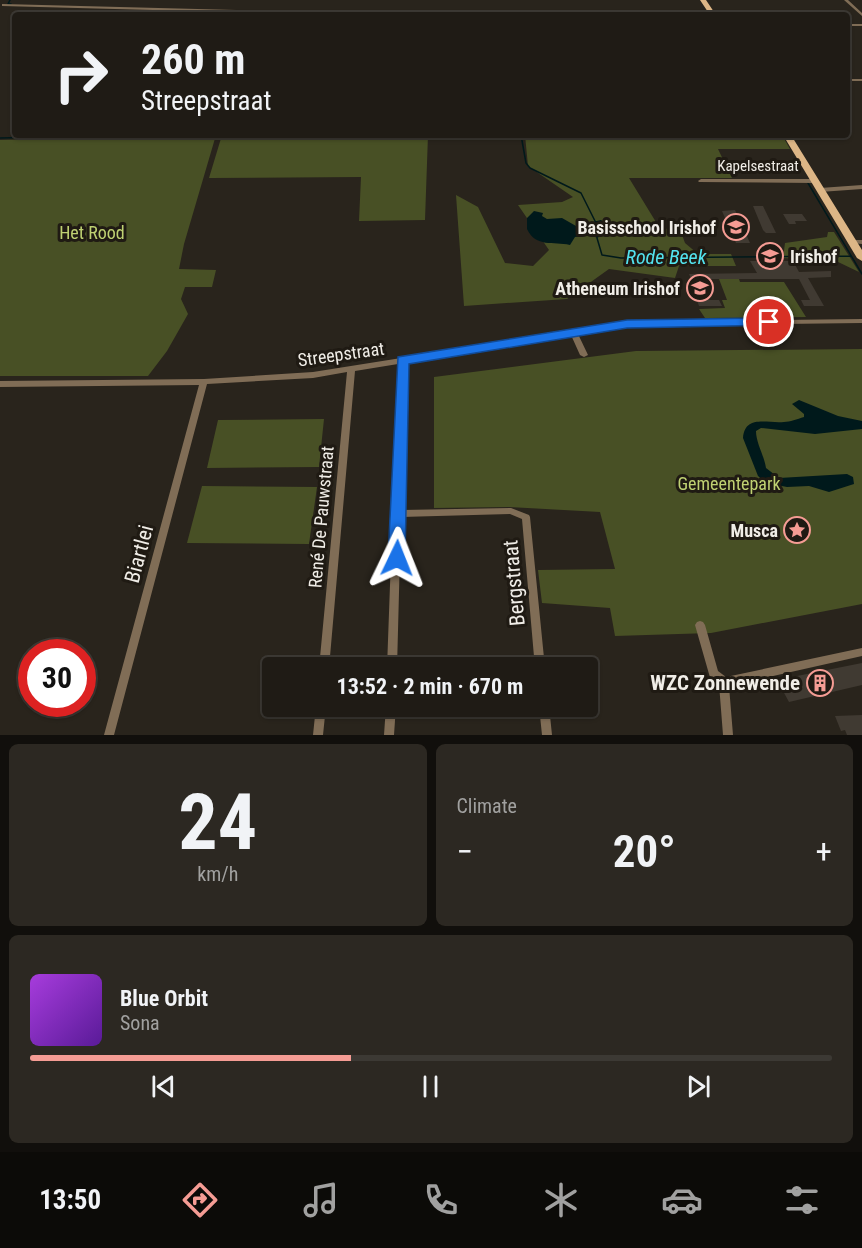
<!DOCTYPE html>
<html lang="en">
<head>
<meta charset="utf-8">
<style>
	:root { --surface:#1f1b15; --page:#2c2822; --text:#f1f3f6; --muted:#a1a1a0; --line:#3c3934; --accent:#f59c94 }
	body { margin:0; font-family:"Roboto Condensed",sans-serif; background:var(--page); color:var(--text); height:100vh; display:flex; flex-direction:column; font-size:22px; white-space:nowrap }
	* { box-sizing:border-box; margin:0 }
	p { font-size:20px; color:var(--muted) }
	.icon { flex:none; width:33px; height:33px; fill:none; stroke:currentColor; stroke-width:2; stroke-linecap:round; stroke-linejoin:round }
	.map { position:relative; height:735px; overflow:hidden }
	.sheet { display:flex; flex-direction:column; gap:9px; padding:9px; background:#110f0c; flex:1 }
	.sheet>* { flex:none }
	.banner { position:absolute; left:12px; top:12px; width:838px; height:126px; border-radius:6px; box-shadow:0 2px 4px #0004,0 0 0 2px var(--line); background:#1f1b15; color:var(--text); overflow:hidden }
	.speed { position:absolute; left:18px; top:639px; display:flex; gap:12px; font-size:30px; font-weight:700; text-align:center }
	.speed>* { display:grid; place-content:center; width:78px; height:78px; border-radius:50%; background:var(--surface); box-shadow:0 2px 4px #0004,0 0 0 2px var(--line); line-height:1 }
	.speed .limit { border:9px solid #d22; background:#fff; color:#111 }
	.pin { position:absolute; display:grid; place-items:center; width:51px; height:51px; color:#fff; margin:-26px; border:3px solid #fff; border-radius:50%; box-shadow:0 2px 6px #0007 }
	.me { position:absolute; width:66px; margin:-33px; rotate:2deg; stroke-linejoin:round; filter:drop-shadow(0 0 4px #0008) }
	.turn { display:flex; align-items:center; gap:21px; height:126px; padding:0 30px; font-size:27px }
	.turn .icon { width:78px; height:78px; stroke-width:2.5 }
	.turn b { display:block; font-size:42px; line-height:51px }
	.big { font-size:45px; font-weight:700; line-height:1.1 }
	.sheet .card { flex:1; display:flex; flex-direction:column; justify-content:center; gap:9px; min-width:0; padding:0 21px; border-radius:9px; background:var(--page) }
	.sheet .dial { align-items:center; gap:0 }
	.dial b { font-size:78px; line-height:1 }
	.song { display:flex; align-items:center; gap:18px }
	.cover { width:72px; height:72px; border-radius:9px; background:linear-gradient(135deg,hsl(280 70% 55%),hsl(270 70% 35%)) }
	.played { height:6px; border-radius:3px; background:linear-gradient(90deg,var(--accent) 40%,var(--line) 40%) }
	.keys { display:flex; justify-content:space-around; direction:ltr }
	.heat { display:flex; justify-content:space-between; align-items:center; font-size:33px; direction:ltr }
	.sheet .tiles { flex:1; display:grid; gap:9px; grid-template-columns:1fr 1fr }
	.card:last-child { grid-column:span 2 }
	.trip { position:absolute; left:262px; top:657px; width:336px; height:60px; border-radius:6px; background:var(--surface); box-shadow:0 2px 4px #0004,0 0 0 2px var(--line); font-weight:700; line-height:60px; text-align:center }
	.dock { display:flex; height:96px; justify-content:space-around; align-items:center; background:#0c0b08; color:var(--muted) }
	.dock .icon { width:42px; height:42px }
	.dock .active { color:var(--accent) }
	.dock b { font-size:27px; color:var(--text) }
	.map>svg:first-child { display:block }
	.green { fill:#485025 }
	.water { fill:#00191b }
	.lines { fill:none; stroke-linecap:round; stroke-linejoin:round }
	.stream { stroke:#00191b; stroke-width:1.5 }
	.building { fill:#403a32 }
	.minor { fill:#806d56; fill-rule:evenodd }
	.primary { fill:#ddb686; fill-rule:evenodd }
	.route { fill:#1a73e8; stroke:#114b97; stroke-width:1.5 }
	.labels { text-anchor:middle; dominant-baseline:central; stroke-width:6; stroke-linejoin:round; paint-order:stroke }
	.far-street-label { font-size:15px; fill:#f0ede7; stroke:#1f1a13 }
	.poi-label { font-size:18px; font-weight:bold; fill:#f0ede7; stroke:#1f1a13; text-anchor:end }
	.park-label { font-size:18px; fill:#bfd172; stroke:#1f1a13 }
	.street-label { font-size:18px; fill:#f0ede7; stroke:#1f1a13 }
	.water-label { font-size:20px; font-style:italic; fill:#53e3ef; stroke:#1f1a13 }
	.near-street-label { font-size:21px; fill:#f0ede7; stroke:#1f1a13 }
	.near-poi-label { font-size:21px; font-weight:bold; fill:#f0ede7; stroke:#1f1a13; text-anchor:end }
</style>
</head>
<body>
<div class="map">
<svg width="862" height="735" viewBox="0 0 862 735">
	<rect width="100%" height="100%" fill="#29241c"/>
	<path class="green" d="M216 135 184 244 179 269 216 270 212 287H185L181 299 188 314 167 351 148 376H0V140Z
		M222 135H428L425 220 359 221 361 177 209 178Z
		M525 135H782L790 149H718L732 178H629L659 227 681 232 685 243 698 254H731L736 266H679L675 278 609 269 567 299 464 306 456 195 478 207 505 263 533 266 549 250 518 205 562 202 573 197 528 166Z
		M828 232H834L859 272 836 261 783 258 785 243 827 237Z
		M719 279H739L740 282H784L806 317 705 318 699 309 725 308 722 300H727Z
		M862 349V604L711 633 615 636 610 608 542 603 538 570 615 569 600 512 509 507 434 508V377L636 351Z
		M324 419 319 467 207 468 218 420Z
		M202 486 317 487 309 544 187 543Z"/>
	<path class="water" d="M534 211 543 213 542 216 547 219 562 218 576 226 601 220 613 229 597 238 592 235 575 237 570 245C553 241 536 248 527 229V218Z
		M799 400 838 416 862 421V429L815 434 761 428 756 431C756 443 764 455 766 468L779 478 847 474 853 477 854 484 829 492 809 486 787 487 766 483 758 476 743 438C745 414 768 424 784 422 790 422 797 419 804 417V414L792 404Z"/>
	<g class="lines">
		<path class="stream" d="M10 0 8 4H11
			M521 135 526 163 530 168 581 193 596 223
			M0 138 135 135
			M808 183 862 274
			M597 238 602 255 621 258 851 256"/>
	</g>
	<path class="building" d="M753 206H763L776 233H766L763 230Z
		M735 210 750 243H736L722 211Z
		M783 214H802L807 221H795L796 224H789Z
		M750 261H793L799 272 831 271V277L808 278 824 306H804L801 300H810L799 279H702L709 300H719L722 306H699L697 300H700L689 274 757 273Z
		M862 663V685L789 702 777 680Z
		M862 715V735H847L845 730 841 731 835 716Z"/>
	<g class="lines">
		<path class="minor" d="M844 0H848L862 13V16Z
			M3 4 392 14 394 15H342L2 6V4Z
			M848 24H862V26H848Z
			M848 79H862V81H848Z
			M701 179H815L818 181 815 183 699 182 698 181Z
			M862 185V189L820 192 817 190 820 188Z
			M853 240H862V244L851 243 850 242Z
			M862 319V323L627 326 578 334 588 355 584 357 580 355 571 335 406 362 402 510 511 508 529 515 530 517 545 668H535L522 519 510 514 401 517 397 668H387L398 364 355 371 329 668H319L347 372 313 378 207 384 114 735H104L199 385 0 387V381L204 379 313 372 627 322Z
			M700 621 703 622 705 625 718 671 726 677 862 648V656L729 686 733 735H723L719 684 710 677 709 674 695 625 697 622Z
			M316 706H326L323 735H313Z
			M386 706H396L394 735H384Z
			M539 706H549L552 735H542Z"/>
		<path class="primary" d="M700 0H706L716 15H710Z
			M783 135H791L862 250V261L857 258Z"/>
	</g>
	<path class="route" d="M769 318 775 322 773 325 627 328 409 364 405 558 403 563H391L388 558 398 357 627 320Z"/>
	<defs>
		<symbol id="school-ring" viewBox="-11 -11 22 22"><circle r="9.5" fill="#1f1a13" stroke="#f59c94" stroke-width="1.5"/><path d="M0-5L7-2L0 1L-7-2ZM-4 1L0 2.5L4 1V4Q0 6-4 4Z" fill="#f59c94"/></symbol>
		<symbol id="sight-ring" viewBox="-11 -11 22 22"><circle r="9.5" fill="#1f1a13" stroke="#f59c94" stroke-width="1.5"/><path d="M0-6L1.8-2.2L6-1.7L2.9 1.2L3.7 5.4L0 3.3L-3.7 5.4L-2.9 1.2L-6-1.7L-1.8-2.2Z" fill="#f59c94"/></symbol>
		<symbol id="building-ring" viewBox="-11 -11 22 22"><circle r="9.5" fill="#1f1a13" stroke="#f59c94" stroke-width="1.5"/><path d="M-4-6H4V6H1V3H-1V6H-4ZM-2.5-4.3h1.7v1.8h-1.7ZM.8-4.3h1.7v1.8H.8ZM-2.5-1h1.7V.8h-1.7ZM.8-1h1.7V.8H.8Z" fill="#f59c94"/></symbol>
	</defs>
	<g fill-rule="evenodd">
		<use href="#school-ring" x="721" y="212" width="30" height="30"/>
		<use href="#school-ring" x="755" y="241" width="30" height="30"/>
		<use href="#school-ring" x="685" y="273" width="30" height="30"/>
		<use href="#sight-ring" x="782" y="515" width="30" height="30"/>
		<use href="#building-ring" x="805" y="668" width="30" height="30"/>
	</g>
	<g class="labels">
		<g class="far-street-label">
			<text x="758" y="166">Kapelsestraat</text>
		</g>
		<g class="poi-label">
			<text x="716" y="227">Basisschool Irishof</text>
			<text x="790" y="256" text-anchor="start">Irishof</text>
			<text x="680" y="288">Atheneum Irishof</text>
			<text x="778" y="530">Musca</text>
		</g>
		<g class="park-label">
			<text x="92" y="232">Het Rood</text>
			<text x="729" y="483">Gemeentepark</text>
		</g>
		<g class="street-label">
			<text transform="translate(341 354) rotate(-8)">Streepstraat</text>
			<text transform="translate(321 517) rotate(-85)">René De Pauwstraat</text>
		</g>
		<g class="water-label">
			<text x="666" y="257">Rode Beek</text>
		</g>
		<g class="near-street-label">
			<text transform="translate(139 554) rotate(-75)">Biartlei</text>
			<text transform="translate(514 583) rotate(-95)">Bergstraat</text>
		</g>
		<g class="near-poi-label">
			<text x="800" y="683">WZC Zonnewende</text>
		</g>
	</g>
</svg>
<div class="speed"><div class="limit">30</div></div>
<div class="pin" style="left:769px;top:322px;background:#d93025"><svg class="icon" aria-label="arrive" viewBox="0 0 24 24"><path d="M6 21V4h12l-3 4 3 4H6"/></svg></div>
<svg class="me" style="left:397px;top:558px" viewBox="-20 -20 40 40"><path d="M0-17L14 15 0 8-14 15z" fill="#1a73e8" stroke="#fff" stroke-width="4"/></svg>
<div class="trip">13:52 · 2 min · 670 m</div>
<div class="banner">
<div class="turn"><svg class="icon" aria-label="right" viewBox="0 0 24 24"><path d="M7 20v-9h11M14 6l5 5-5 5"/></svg><div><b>260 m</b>Streepstraat</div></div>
</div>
</div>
<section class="sheet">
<div class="tiles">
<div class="card dial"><b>24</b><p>km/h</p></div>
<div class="card"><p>Climate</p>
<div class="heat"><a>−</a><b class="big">20°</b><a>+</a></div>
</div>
<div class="card">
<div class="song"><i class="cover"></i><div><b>Blue Orbit</b><p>Sona</p></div></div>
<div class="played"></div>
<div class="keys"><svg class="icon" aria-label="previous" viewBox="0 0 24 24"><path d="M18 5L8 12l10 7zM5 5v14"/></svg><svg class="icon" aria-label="pause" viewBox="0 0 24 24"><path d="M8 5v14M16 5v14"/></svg><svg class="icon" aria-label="next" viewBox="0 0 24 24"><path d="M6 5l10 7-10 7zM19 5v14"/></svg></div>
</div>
</div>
</section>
<nav class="dock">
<b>13:50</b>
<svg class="icon active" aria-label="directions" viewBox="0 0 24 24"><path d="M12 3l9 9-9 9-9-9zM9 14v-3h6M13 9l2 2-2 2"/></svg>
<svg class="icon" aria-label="music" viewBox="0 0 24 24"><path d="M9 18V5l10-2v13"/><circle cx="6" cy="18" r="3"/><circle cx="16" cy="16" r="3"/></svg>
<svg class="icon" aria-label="phone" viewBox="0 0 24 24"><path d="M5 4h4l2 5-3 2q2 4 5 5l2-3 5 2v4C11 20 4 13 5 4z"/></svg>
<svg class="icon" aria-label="climate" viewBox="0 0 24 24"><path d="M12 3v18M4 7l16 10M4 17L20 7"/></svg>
<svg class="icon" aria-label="car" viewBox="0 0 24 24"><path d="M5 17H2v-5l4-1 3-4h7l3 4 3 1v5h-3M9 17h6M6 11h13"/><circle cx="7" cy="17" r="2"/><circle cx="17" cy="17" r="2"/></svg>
<svg class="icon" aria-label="filters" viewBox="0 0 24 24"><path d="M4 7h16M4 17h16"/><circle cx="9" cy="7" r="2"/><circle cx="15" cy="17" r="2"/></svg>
</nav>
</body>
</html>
